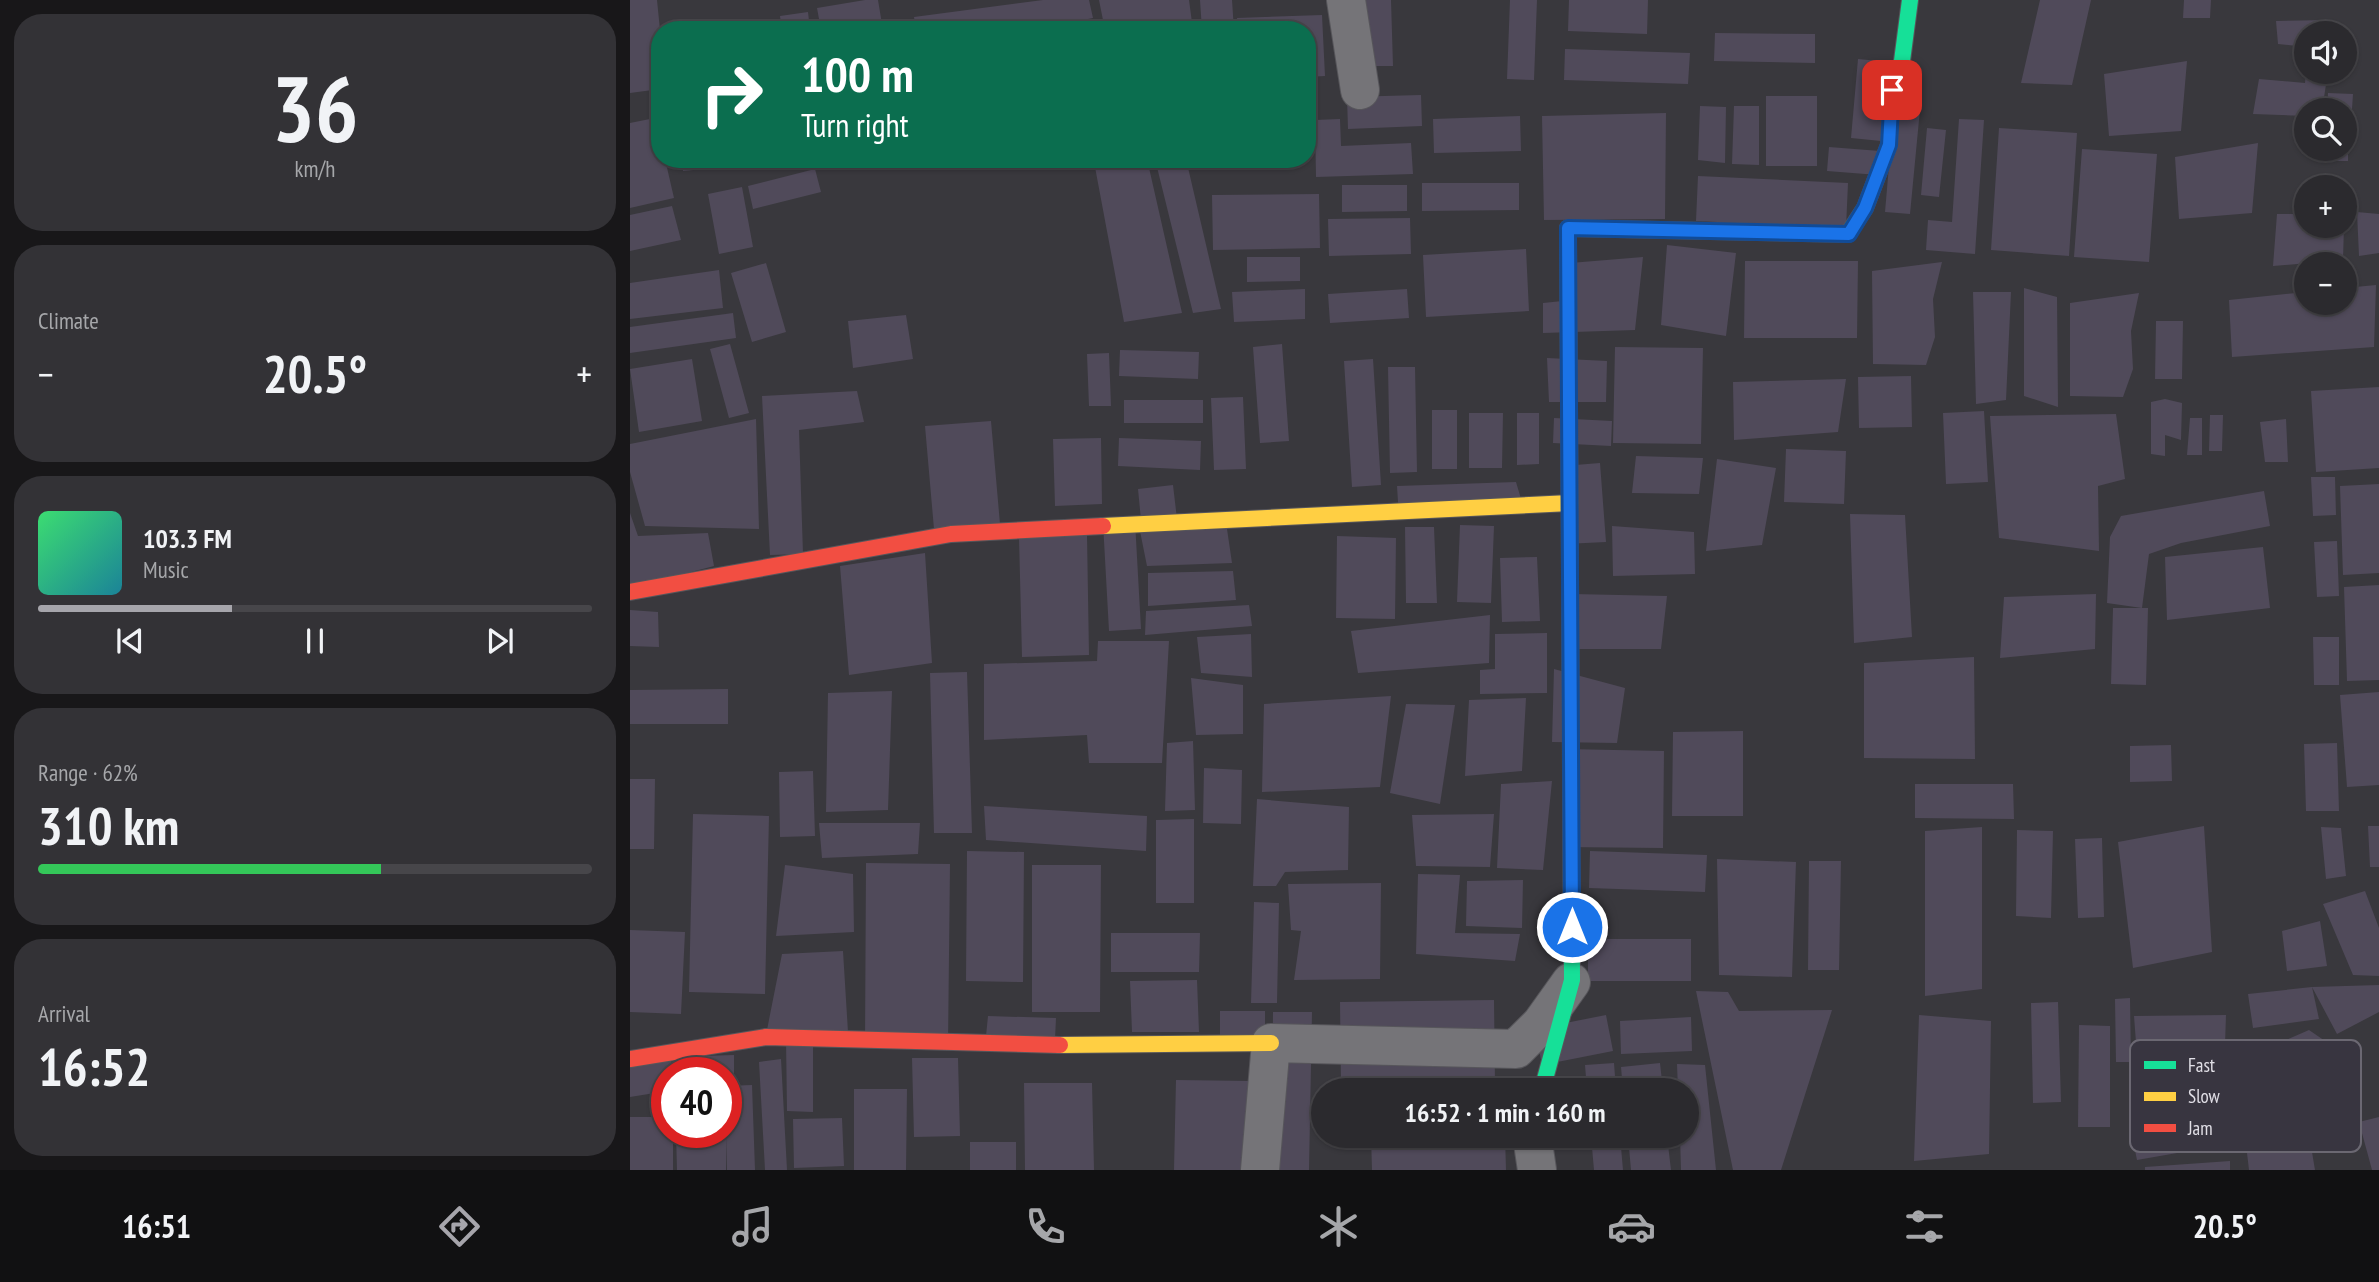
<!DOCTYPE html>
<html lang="en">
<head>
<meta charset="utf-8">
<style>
	:root { --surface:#2b2a2e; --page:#333236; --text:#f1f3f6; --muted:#a6a7aa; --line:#47464a; --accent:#a6a5ab }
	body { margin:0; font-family:"PT Sans Narrow",sans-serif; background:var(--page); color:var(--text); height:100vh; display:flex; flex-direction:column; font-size:26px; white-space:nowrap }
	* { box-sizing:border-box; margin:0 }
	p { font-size:23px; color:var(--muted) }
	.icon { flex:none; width:38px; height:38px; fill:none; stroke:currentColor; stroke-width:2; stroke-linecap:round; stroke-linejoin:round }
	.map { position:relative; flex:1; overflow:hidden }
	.panel { display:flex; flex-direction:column; gap:14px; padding:14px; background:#181719; width:630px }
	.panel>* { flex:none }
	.top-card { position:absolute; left:21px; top:21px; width:665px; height:147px; border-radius:28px; box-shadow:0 2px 5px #0004,0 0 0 2px var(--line); background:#0b6e4f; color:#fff; overflow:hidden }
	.fabs { position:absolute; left:1664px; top:21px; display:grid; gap:14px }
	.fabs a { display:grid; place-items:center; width:63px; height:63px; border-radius:50%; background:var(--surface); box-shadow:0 2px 5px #0004,0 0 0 2px var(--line); font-size:35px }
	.speed { position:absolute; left:21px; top:1057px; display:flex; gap:14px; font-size:35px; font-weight:700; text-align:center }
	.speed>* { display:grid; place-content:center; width:91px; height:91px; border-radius:50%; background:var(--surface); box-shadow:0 2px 5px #0004,0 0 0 2px var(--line); line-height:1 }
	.speed .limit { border:10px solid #d22; background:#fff; color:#111 }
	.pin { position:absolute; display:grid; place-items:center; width:60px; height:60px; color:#fff; margin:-30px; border-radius:14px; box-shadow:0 4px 10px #0006 }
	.me { position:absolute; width:77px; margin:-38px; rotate:0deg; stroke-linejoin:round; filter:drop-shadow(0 0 5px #0008) }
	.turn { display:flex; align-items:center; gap:24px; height:147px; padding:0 35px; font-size:32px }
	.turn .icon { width:91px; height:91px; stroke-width:2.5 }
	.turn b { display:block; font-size:49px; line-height:60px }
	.big { font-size:52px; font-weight:600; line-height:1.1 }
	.panel .widget { flex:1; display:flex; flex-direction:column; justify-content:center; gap:10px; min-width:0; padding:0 24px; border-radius:28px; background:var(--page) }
	.panel .dial { align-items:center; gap:0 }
	.dial b { font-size:91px; line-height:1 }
	.song { display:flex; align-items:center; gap:21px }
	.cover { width:84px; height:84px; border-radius:10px; background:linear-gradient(135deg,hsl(140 70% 55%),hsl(190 70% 35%)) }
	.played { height:7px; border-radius:4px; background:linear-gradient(90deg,var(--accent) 35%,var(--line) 35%) }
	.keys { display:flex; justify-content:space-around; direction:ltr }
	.heat { display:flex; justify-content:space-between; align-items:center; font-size:38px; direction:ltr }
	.charge { height:10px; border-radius:5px; background:linear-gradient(90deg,#34c759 62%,var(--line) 0) }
	.trip { position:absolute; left:681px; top:1078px; width:388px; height:70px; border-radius:35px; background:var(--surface); box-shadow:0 2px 5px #0004,0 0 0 2px var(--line); font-weight:600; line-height:70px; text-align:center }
	.dock { display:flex; height:112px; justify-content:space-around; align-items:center; background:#111112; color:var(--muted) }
	.dock .icon { width:49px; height:49px }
	.dock .on { color:var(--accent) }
	.dock b { font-size:32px; color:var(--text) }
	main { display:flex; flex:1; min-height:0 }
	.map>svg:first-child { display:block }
	.building { fill:#504a5a }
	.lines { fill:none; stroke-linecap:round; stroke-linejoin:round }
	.street-casing { stroke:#57565b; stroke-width:40 }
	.fast-casing { stroke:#57565b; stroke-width:18 }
	.slow-casing { stroke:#57565b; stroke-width:18 }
	.jam-casing { stroke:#57565b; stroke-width:18 }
	.street { stroke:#757478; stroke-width:38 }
	.fast { stroke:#16e098; stroke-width:16 }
	.slow { stroke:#ffcf43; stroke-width:16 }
	.jam { stroke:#f24e42; stroke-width:16 }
	.route-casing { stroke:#114b97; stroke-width:18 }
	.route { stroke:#1a73e8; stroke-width:12 }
	.key { fill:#383540; stroke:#6b6872; stroke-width:2 }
	.key-label { font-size:19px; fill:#e1dfe6 }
</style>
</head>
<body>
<main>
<section class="panel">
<div class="widget dial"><b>36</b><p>km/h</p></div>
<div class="widget"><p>Climate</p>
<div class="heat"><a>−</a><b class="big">20.5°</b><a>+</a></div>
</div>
<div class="widget">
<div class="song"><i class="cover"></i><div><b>103.3 FM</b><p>Music</p></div></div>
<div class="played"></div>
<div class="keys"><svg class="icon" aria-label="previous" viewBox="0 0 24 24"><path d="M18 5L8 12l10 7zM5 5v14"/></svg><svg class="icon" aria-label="pause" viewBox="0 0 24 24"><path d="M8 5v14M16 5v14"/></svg><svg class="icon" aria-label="next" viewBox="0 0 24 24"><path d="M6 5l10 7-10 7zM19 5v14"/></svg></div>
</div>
<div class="widget"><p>Range · 62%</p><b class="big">310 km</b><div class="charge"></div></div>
<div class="widget"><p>Arrival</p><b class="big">16:52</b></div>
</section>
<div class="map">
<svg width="1749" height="1170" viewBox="0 0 1749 1170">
	<rect width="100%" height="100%" fill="#39383d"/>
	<path class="building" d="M0 0H27L30 30V89L0 93Z
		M235 0H248L253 30H191L187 8Z
		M413 0H459L463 18 404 30H286L284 17Z
		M469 0H559L563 30H475Z
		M570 0H602L604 30H572Z
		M733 0H761L763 66H735Z
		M880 0H907L904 80 877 79Z
		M939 0H1018L1017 34 938 31Z
		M1410 0H1461L1442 85 1391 83Z
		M1554 0H1581L1580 18H1553Z
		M178 12 180 30H152L150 16Z
		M692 15 695 76 677 77V30H608L607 18Z
		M1698 20 1700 33H1676V47L1648 44 1646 21Z
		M1085 33 1185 34V63L1084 61Z
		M935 49 1060 53 1058 84 934 80Z
		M1228 59 1259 62 1251 141 1221 138Z
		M1557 61 1551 131 1479 136 1474 74Z
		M1676 72H1698L1692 110H1676V116L1623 114 1629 79 1675 83Z
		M1698 93 1723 94 1721 124H1715V110H1697Z
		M791 95 792 126 718 129 717 97Z
		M1136 96H1187V166H1136Z
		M1265 96 1291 99 1280 214 1255 212Z
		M1070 106 1096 107 1095 163 1068 160Z
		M1104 106H1129V165L1102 164Z
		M1036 113 1035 219 914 220 912 116Z
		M890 116 891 151 804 153 803 119Z
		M25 118 30 159H35L44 198 0 208V123Z
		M710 119 711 146 781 143 783 174 686 177 685 120Z
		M1329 119 1354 120 1345 254 1296 250 1298 220 1322 222Z
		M1297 128 1316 130 1309 197 1291 195Z
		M1369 128 1447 133 1439 256 1361 250Z
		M1715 134H1718V161H1688V149H1715Z
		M1628 143 1622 213 1549 219 1545 157Z
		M1199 147 1250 151 1248 175 1197 171Z
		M1452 149 1527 154 1519 262 1444 257Z
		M52 159H156V161L53 171Z
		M501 159H517L552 313 494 322 465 167Z
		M525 159H556L591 309 563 313Z
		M185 169 191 192 123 209 118 186Z
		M1068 176 1218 183 1216 228 1066 221Z
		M792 183H889V210L792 211Z
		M712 185H777V211L712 212Z
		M112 187 123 247 89 254 78 194Z
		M689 194 690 248 583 250 582 195Z
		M42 206 51 240 0 251V215Z
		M1727 212 1749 214V253L1729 256Z
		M1647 214H1676V226H1714L1713 260 1643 266Z
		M780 218 781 254 699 256 698 219Z
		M1037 245 1106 253 1096 336 1031 325Z
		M896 249 899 311 796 317 793 255Z
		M617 257H670V281L617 282Z
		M1013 257 1005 330 913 333V303L942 300 940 263Z
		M1115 261H1228L1227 338H1114Z
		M1312 262 1303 299 1305 337 1296 365 1243 364 1242 271Z
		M136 263 156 332 122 342 101 273Z
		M89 270 93 308 0 319V283Z
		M1746 285 1744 347 1602 357 1599 300 1676 292V303H1715V288Z
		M1394 288 1427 297 1428 407 1394 396Z
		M675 289V319L604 322 602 292Z
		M777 289 779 318 700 323 698 294Z
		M1343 292H1381L1376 400 1346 404Z
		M1509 293 1501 331 1503 369 1493 397 1440 396V303Z
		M103 313 106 338 0 353V327Z
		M276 315 283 359 223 368 218 321Z
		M1526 321H1553L1552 379H1525Z
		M100 344 119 413 99 418 80 349Z
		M652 344 659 441 630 443 623 347Z
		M985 347 1073 348 1071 444 983 443Z
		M490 350 569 352 568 379 489 376Z
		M479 353 481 406H459L457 354Z
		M917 358 977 361 976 402H919Z
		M62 359 72 421 9 432 0 369Z
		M743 359 751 485 722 487 714 361Z
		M758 367H785L787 472 760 473Z
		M1281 376 1282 427 1229 428 1228 377Z
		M1216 379 1208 432 1104 440 1103 382Z
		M1749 387V468L1686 472 1681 391Z
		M227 391 234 422 169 430 173 554 140 555 132 396Z
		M613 397 616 469 584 470 581 398Z
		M1535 399 1552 403 1551 440 1535 435V456L1521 454V402Z
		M494 400H573V423H494Z
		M802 410H827V469H802Z
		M1354 411 1358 482 1316 484 1313 413Z
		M839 413H873L872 468H839Z
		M887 413H909V464L887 465Z
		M1486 414 1495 479 1468 486 1469 551 1369 538 1360 416Z
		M1580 415H1593L1592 451H1579Z
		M924 418 982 421 981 446 923 443Z
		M1560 418H1572V455H1557Z
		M126 419 129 529 15 526 0 472V444Z
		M1656 419 1658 462H1635L1630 422Z
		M361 421 370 524 304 529 295 426Z
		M471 438 472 504 425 506 423 439Z
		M489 438 571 441 570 470 488 466Z
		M1156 449 1216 451 1214 504 1154 502Z
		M1006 456 1073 458 1069 494 1002 493Z
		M1087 459 1146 468 1132 545 1076 551Z
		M970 463 976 542 935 544 933 466Z
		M1681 477H1705L1706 515 1683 516Z
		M886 482 894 509 769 518 767 486Z
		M1749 484V573L1713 575 1710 486Z
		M543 485 547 519 511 520 508 489Z
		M1634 491 1640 526 1551 543 1519 554 1512 608H1518L1516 685 1481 684 1483 608H1512L1477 603 1480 537 1491 516Z
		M0 513 8 536 78 533 84 566 0 588Z
		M1220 514 1275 515 1282 637 1224 643Z
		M505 521 511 629 479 631 473 523Z
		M830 525 864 526 861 603 827 602Z
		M982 526 1064 532 1065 574 983 576Z
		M775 527H804L807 603H776Z
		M597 529 602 563 517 566 510 531Z
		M457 535 459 655 392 657 389 537Z
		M707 536 766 538 765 619 706 618Z
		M1707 541 1709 596 1687 597 1684 542Z
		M1633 547 1640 608 1537 620 1535 557Z
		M295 553 302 663 219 675 210 566Z
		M907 557 910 621 872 622 870 558Z
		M603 571 606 600 518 606V573Z
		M1749 585V680L1717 681 1714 587Z
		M942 594 1037 596 1031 649H944Z
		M1466 594 1465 649 1370 658 1374 597Z
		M619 605 622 626 515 635 516 611Z
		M0 610 28 612 29 647 0 646Z
		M860 615 859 663 728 673 721 631Z
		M917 633V693L850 694V670L865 669V634Z
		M621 634 622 677 571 673 567 637Z
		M1683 637H1709V685H1684Z
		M468 641H539L532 763H459L457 735 354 740V664L467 661Z
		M1344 657 1345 759 1234 758V663Z
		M924 669 995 688 987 743 922 742Z
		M337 672 342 833H304L300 673Z
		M561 678 613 685V734L566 735Z
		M98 689V724H0V690Z
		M262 691 258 810 196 812 198 693Z
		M1749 692V785L1717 787 1710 695Z
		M761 696 750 787 632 792 634 704Z
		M896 698 892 771 835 776 839 700Z
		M776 704 825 705 810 804 760 793Z
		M1113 731V816H1042L1043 732Z
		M563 741 565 810 535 811 537 743Z
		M1707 743 1709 811H1676L1674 744Z
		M1541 745 1542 781 1500 782V746Z
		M935 749 1034 751 1033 848 934 847Z
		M574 768 612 770 611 824 573 823Z
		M183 771 185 836 150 837 149 772Z
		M0 779H25L24 849H0Z
		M922 781 913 870 867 868 871 784Z
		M1285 784H1383L1384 819 1285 818Z
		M627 799 719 807 718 870 655 872 646 886H623Z
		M354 806 517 816 516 851 356 840Z
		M63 814 139 816 135 994 59 992Z
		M864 814 860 867 786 866 782 815Z
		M564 819V903H526V820Z
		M189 823H290L288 854 192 858Z
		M1574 826 1582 952 1503 968 1488 842Z
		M1738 826H1749V867H1740Z
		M1352 827V989L1295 996V831Z
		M1691 827 1711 828 1716 876 1696 879Z
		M1387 830 1423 831 1421 918 1386 916Z
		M1472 838 1474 917 1448 918 1445 839Z
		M337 851 394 852 393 982 336 981Z
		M960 851 1077 855 1075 892 959 888Z
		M1087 859 1166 862 1162 977 1089 975Z
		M1179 861H1211L1209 970H1178Z
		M236 863 320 864 318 1045 235 1044Z
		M155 865 223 874 224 932 146 936Z
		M402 865H471L470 1012H402Z
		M788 874 830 875 825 933 890 934 885 961 786 954Z
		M893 880 892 928 836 926 837 881Z
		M751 883 750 979 664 980 671 931 661 930 658 884Z
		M1735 891 1749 928V976L1723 975 1693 904Z
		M624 902 649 903 647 1003H621Z
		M1690 921 1697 966 1657 971 1652 931Z
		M0 930 55 932 51 1014 0 1012Z
		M481 933H570L569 972H481Z
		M958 939H1061V981H958Z
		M213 951 218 1032 136 1035 152 954Z
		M567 980 569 1032H502L500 981Z
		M1749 985V1012L1707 1034 1682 987Z
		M1682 987 1689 1019 1623 1028 1618 994Z
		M1066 991 1098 992 1109 1011 1202 1010 1151 1170H1103Z
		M1500 998 1501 1062H1486L1485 999Z
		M864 1000 865 1083 711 1085 710 1002Z
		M1428 1002 1431 1102 1403 1103 1401 1003Z
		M590 1011H635V1036L590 1035Z
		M643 1012H682L679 1170H641Z
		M976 1015 983 1051 912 1065 905 1029Z
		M1289 1015 1361 1021 1359 1154 1284 1161Z
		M1596 1015 1594 1075 1509 1083 1504 1016Z
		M358 1016 426 1018 425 1039 356 1036Z
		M1061 1017 1062 1051 991 1054 990 1021Z
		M1449 1025 1480 1026V1127H1448Z
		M1679 1030 1698 1043 1700 1076 1657 1082 1649 1043Z
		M183 1038V1112L157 1111 156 1039Z
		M104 1055V1077H96V1073H73L72 1056Z
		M282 1058H328L330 1136 284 1137Z
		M151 1059 157 1170H135L129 1062Z
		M41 1061 42 1073H37V1091L0 1097V1066Z
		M984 1063 986 1090H957L955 1065Z
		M1030 1063 1033 1090H993L991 1067Z
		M1047 1064 1075 1065 1086 1170H1051L1050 1136H1057V1090H1048Z
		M546 1080 621 1081 620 1170H544Z
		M394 1083H462L464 1170H395Z
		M122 1085 125 1170H97L96 1136V1170H47L46 1132H96V1086Z
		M224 1089H277L276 1170H224Z
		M0 1117H37V1132H43V1170H0Z
		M1749 1117V1170H1742L1729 1122Z
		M212 1118 214 1166 164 1168 163 1119Z
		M1543 1120 1547 1153 1507 1160 1500 1125Z
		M741 1136H875L876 1170H742Z
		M961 1136H990L993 1170H964Z
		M998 1136H1037L1041 1170H1001Z
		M340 1142H386V1170H340Z
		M1681 1146 1685 1170H1619L1617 1153Z
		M1600 1161V1170H1515V1167Z"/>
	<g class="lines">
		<defs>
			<path id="street" d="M716 0 730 90
				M902 1136 907 1170
				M630 1170 641 1043 886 1049 911 1024 941 982"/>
			<path id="fast" d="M938 236V228L1218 234 1235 208 1259 145 1262 90 1272 61 1280 0
				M912 1090 942 980 940 574"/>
			<path id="slow" d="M473 526 940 503
				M430 1045 641 1043"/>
			<path id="jam" d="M938 236 940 574
				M0 592 321 534 473 526
				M0 1059 136 1037 430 1045"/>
		</defs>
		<use href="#street" class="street-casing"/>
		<use href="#fast" class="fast-casing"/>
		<use href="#slow" class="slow-casing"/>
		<use href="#jam" class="jam-casing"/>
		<use href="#street" class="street"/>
		<use href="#fast" class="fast"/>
		<use href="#slow" class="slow"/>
		<use href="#jam" class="jam"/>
	</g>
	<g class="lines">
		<defs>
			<path id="route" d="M942 927 938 228 1219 234 1235 208 1259 145 1262 90"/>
		</defs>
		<use href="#route" class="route-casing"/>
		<use href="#route" class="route"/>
	</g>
	<rect x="1500" y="1040" width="231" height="112" rx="10" class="key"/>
	<rect x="1514" y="1061" width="32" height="8" fill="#16e098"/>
	<rect x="1514" y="1092" width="32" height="9" fill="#ffcf43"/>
	<rect x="1514" y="1124" width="32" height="8" fill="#f24e42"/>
	<g class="key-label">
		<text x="1558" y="1072">Fast</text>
		<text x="1558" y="1103">Slow</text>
		<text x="1558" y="1135">Jam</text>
	</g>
</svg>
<div class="fabs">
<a><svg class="icon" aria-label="sound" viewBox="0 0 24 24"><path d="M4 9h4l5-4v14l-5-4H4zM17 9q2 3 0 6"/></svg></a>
<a><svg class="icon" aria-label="search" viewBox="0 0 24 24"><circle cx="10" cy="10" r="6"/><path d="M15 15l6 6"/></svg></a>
<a>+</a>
<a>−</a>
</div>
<div class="speed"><div class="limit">40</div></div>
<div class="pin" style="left:1262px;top:90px;background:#d93025"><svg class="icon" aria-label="arrive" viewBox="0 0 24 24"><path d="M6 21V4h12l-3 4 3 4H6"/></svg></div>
<svg class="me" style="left:942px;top:927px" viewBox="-20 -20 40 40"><circle r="17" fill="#1a73e8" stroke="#fff" stroke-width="3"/><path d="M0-11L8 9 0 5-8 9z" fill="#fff"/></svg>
<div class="trip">16:52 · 1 min · 160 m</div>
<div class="top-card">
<div class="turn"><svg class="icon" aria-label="right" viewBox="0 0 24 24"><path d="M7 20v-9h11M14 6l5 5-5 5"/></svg><div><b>100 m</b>Turn right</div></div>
</div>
</div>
</main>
<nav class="dock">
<b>16:51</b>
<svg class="icon on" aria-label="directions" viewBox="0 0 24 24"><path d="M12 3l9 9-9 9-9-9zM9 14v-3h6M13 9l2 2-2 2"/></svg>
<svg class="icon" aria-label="music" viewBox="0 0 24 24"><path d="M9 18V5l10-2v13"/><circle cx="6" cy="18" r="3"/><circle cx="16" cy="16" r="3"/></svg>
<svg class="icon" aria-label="phone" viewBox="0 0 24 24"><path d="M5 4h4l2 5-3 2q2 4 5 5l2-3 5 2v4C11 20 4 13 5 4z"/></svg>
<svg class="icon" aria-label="climate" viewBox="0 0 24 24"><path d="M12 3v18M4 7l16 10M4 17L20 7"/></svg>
<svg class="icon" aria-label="car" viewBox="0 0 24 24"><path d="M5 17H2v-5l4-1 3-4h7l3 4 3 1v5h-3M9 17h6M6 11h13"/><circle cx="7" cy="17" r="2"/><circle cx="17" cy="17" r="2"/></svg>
<svg class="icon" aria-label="filters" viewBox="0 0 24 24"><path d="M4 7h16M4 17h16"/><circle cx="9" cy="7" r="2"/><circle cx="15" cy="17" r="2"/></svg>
<b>20.5°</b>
</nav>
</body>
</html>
